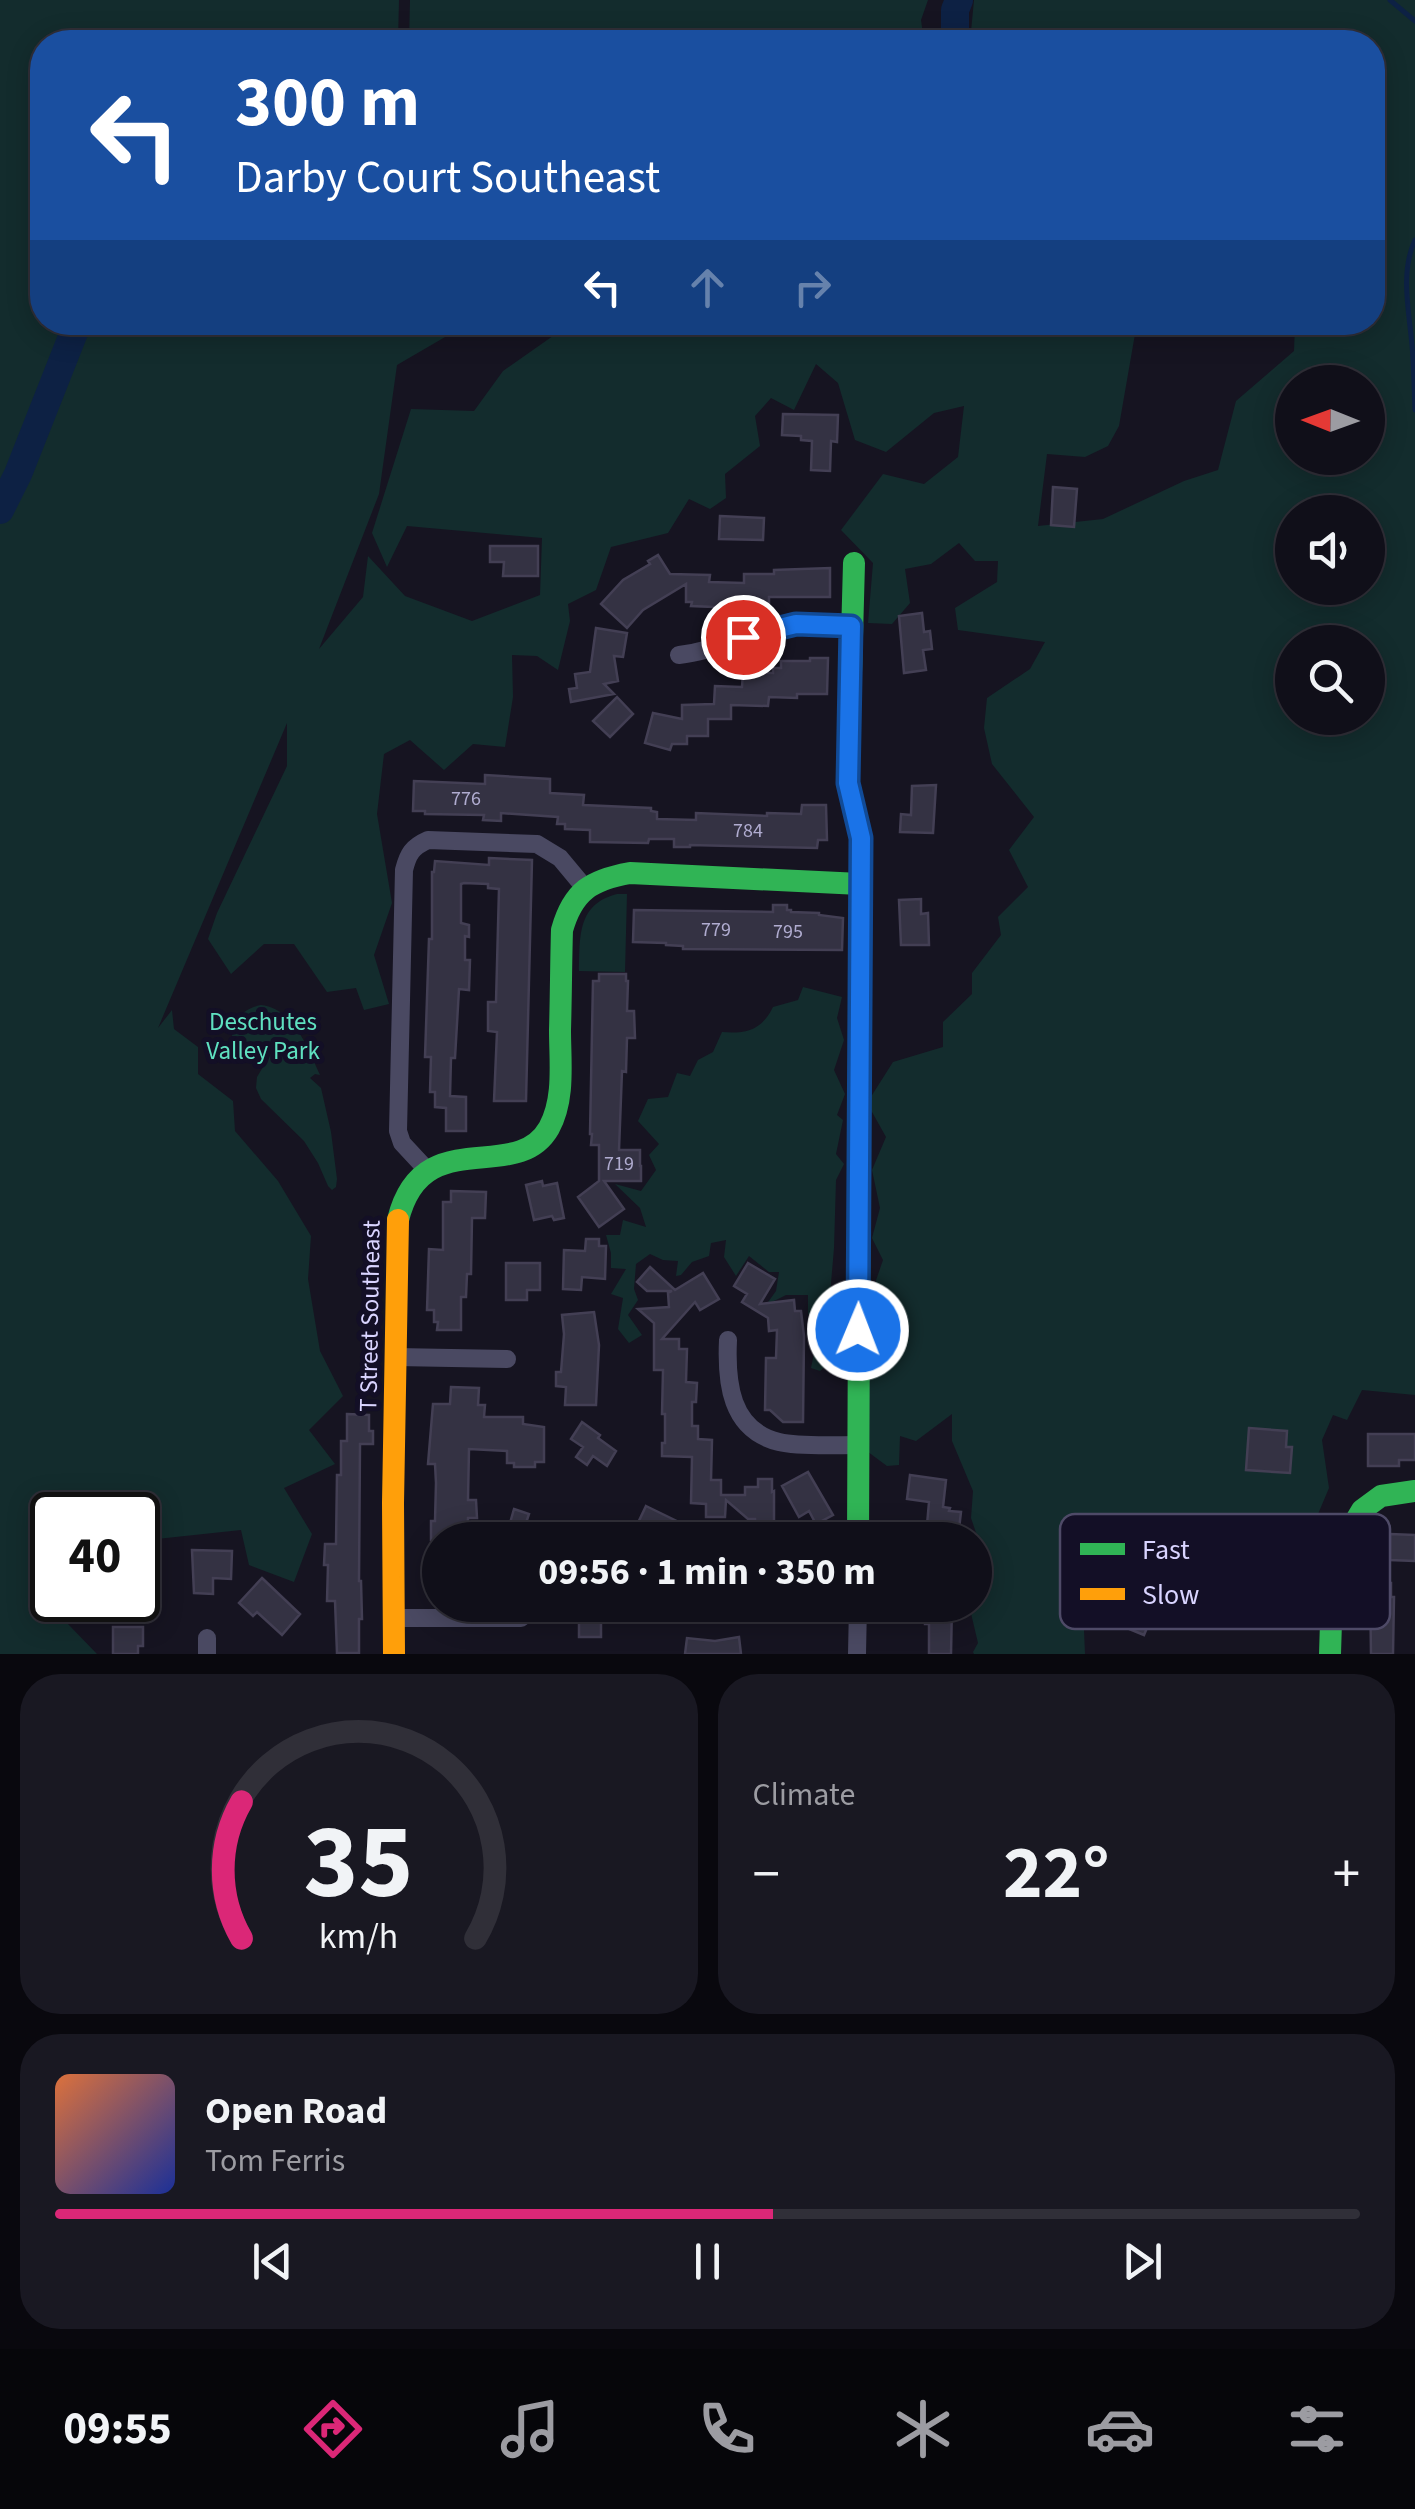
<!DOCTYPE html>
<html lang="en">
<head>
<meta charset="utf-8">
<style>
	:root { --surface:#100f19; --page:#191822; --text:#f1f3f6; --muted:#9c9ca2; --line:#302f38; --accent:#db2777 }
	body { margin:0; font-family:"Source Sans 3",sans-serif; background:var(--page); color:var(--text); height:100vh; display:flex; flex-direction:column; font-size:38px; white-space:nowrap }
	* { box-sizing:border-box; margin:0 }
	p { font-size:32px; color:var(--muted) }
	.icon { flex:none; width:55px; height:55px; fill:none; stroke:currentColor; stroke-width:2; stroke-linecap:round; stroke-linejoin:round }
	.map { position:relative; height:1654px; overflow:hidden }
	.drawer { display:flex; flex-direction:column; gap:20px; padding:20px; background:#09080e; flex:1 }
	.drawer>* { flex:none }
	.hud { position:absolute; left:30px; top:30px; width:1355px; height:305px; border-radius:40px; box-shadow:0 5px 25px #0003,0 0 0 2px var(--line); background:#1a4fa0; color:#fff; overflow:hidden }
	.needle { width:65px; rotate:271deg }
	.buttons { position:absolute; left:1275px; top:365px; display:grid; gap:20px }
	.buttons a { display:grid; place-items:center; width:110px; height:110px; border-radius:50%; background:var(--surface); box-shadow:0 5px 25px #0003,0 0 0 2px var(--line); font-size:50px }
	.speed { position:absolute; left:30px; top:1492px; display:flex; gap:20px; font-size:50px; font-weight:700; text-align:center }
	.speed>* { display:grid; place-content:center; width:130px; height:130px; border-radius:50%; background:var(--surface); box-shadow:0 5px 25px #0003,0 0 0 2px var(--line); line-height:1 }
	.speed .limit { border:5px solid #111; border-radius:15px; background:#fff; color:#111 }
	.pin { position:absolute; display:grid; place-items:center; width:85px; height:85px; color:#fff; margin:-42px; border:5px solid #fff; border-radius:50%; box-shadow:0 2px 10px #0007 }
	.me { position:absolute; width:110px; margin:-55px; rotate:1deg; stroke-linejoin:round; filter:drop-shadow(0 0 8px #0008) }
	.turn { display:flex; align-items:center; gap:35px; height:210px; padding:0 40px; font-size:45px }
	.turn .icon { width:130px; height:130px; stroke-width:2.5 }
	.turn b { display:block; font-size:70px; line-height:85px }
	.lanes { display:flex; align-items:center; height:95px; padding:0 40px; background:#0003; justify-content:center; gap:50px; direction:ltr }
	.lanes .off { opacity:.35 }
	.big { font-size:75px; font-weight:700; line-height:1.1 }
	.drawer .widget { flex:1; display:flex; flex-direction:column; justify-content:center; gap:15px; min-width:0; padding:0 35px; border-radius:40px; background:var(--page) }
	.drawer .dial { align-items:center; gap:0 }
	.dial svg { height:260px; overflow:visible; fill:none; stroke:var(--line); stroke-width:7; stroke-linecap:round; text-anchor:middle }
	.dial text { fill:var(--text); stroke:none }
	.song { display:flex; align-items:center; gap:30px }
	.cover { width:120px; height:120px; border-radius:15px; background:linear-gradient(135deg,hsl(20 70% 55%),hsl(230 70% 35%)) }
	.played { height:10px; border-radius:5px; background:linear-gradient(90deg,var(--accent) 55%,var(--line) 55%) }
	.keys { display:flex; justify-content:space-around; direction:ltr }
	.heat { display:flex; justify-content:space-between; align-items:center; font-size:55px; direction:ltr }
	.drawer .tiles { flex:1; display:grid; gap:20px; grid-template-columns:1fr 1fr }
	.widget:last-child { grid-column:span 2 }
	.trip { position:absolute; left:422px; top:1522px; width:570px; height:100px; border-radius:50px; background:var(--surface); box-shadow:0 5px 25px #0003,0 0 0 2px var(--line); font-weight:700; line-height:100px; text-align:center }
	.tabs { display:flex; height:160px; justify-content:space-around; align-items:center; background:#06060a; color:var(--muted) }
	.tabs .icon { width:70px; height:70px }
	.tabs .selected { color:var(--accent) }
	.tabs b { font-size:45px; color:var(--text) }
	.map>svg:first-child { display:block }
	.green { fill:#132c2d; fill-rule:evenodd }
	.lines { fill:none; stroke-linecap:round; stroke-linejoin:round }
	.stream { stroke:#0d2144; stroke-width:5 }
	.river { stroke:#0d2144; stroke-width:28 }
	.building { fill:#343243; stroke:#433f54; stroke-width:2.5 }
	.street { stroke:#4a4962; stroke-width:18 }
	.fast { stroke:#30b455; stroke-width:22 }
	.slow { stroke:#ff9f0a; stroke-width:22 }
	.route-casing { stroke:#114b97; stroke-width:25 }
	.route { stroke:#1a73e8; stroke-width:18 }
	.labels { text-anchor:middle; dominant-baseline:central; stroke-width:10; stroke-linejoin:round; paint-order:stroke }
	.number-label { font-size:20px; fill:#b0acd0 }
	.park-label { font-size:25px; fill:#5fe0c0; stroke:#130f26 }
	.street-label { font-size:25px; fill:#d9d4ff; stroke:#130f26 }
	.key { fill:#130f26; stroke:#4e4a67; stroke-width:2.5 }
	.key-label { font-size:28px; fill:#d9d4ff }
</style>
</head>
<body>
<div class="map">
<svg width="1415" height="1654" viewBox="0 0 1415 1654">
	<rect width="100%" height="100%" fill="#161421"/>
	<path class="green" d="M0 0H399L398 42H42V322L481 323 464 326 397 365 379 494 319 649 363 597 368 556 405 596 472 621 540 595 542 538 407 526 387 567 372 533 411 409 474 411 503 371 560 331 553 323H1121L1135 334 1119 426 1108 446 1085 457 1047 454 1038 526 1103 519 1184 481 1218 470 1236 401 1294 351 1295 323 1372 322V42H970L974 0H1415V1395L1362 1390 1347 1420 1333 1415 1322 1440 1329 1488 1313 1526 1329 1548 1317 1605 1307 1606 1298 1553 1285 1529 1235 1539V1559L1212 1570 1201 1543 1186 1567 1161 1576 1115 1566 1097 1573V1607L1084 1630 1085 1654H974L973 1652 978 1643 969 1605H975V1590L987 1565 971 1518 973 1491 952 1441V1414L916 1441 900 1436 899 1465 887 1466 860 1446 863 1365 877 1341 871 1295 883 1260 872 1238 880 1208 872 1170 886 1137 867 1103 893 1062 943 1047V1022L972 994V973L1001 935 998 917 1028 887 1009 850 1034 817 992 764 984 728 987 698 1030 669 1045 642 958 630 955 608 997 582 998 561H975L959 543 931 564 905 569 910 603 892 624 868 623 873 563 841 530 883 474 924 484 958 457 964 406 934 413 886 452 855 440 838 383 816 364 794 410 771 398 755 416 760 446 725 474 726 498 710 509 689 499 668 533 611 547 596 590 568 604 570 621 558 670 537 656 512 655 513 697 505 747 473 744 444 770 410 740 384 754 377 814 392 903 374 955 389 1004 364 1010 356 988 327 992 294 944H264L231 974 208 939 217 913 287 766V723L158 1028 172 1010 174 1029 198 1047V1074L233 1101 235 1131 278 1181 311 1236 308 1279 320 1351 343 1396 309 1430 335 1464 284 1488 312 1534 294 1582 249 1565 241 1530 138 1541V1515H52V1600H89L67 1623 97 1654H0ZM1292 382H1368V458H1292ZM1292 512H1368V588H1292ZM1292 642H1368V718H1292Z
		M410 0H928L921 20 924 42H589L560 36 503 31 464 42H409Z
		M617 894H627L625 972 579 971C580 937 577 904 617 894Z
		M803 987 842 997 837 1018 844 1040 834 1070 845 1094 837 1115 843 1120 836 1154 844 1164 836 1180 834 1248 830 1295 845 1306 831 1327 838 1356 820 1371 811 1368 817 1339 807 1335 808 1327 825 1316 819 1309 808 1315V1295H786L766 1305 776 1291 779 1272H769L749 1256 736 1276 724 1257 726 1240 711 1243 709 1256 692 1262 681 1275 676 1276 678 1261 663 1260 650 1254 636 1264 634 1289 638 1300 628 1315 642 1335 629 1343 618 1329 623 1298 611 1294 626 1269 611 1268V1253L606 1235H620L623 1220 646 1227 640 1208 615 1184 641 1191 656 1170 649 1155 659 1144 638 1121 648 1099 668 1097 677 1073 690 1076 698 1060 713 1052 722 1032C746 1034 762 1030 773 1007L798 1000Z
		M261 1005C293 1008 308 1048 320 1075L315 1074 310 1078 321 1088 331 1132 337 1179 336 1187 332 1190 328 1186 318 1163 304 1141 261 1099 256 1088 257 1077 263 1067C223 1059 221 1013 261 1005Z"/>
	<g class="lines">
		<path class="stream" d="M1390 0 1415 21
			M1415 240C1400 272 1409 311 1412 345 1414 367 1414 389 1415 410"/>
		<path class="river" d="M955 42V10L959 0
			M0 510 18 474 78 322"/>
	</g>
	<path class="building" d="M783 414 838 415 837 442 831 441 830 471 811 470 812 441 801 440V436L782 435Z
		M1053 487 1077 489 1074 527 1051 525Z
		M720 516 764 518 763 540 719 539Z
		M490 546H538V576H503L504 562H490Z
		M658 555 670 574 710 575 709 582 744 583V574H774V570L830 568V597H769V603H740V612H728V609L714 608V607L691 606 692 602H686V584L643 610 627 628 601 604 623 580 650 564 648 561Z
		M922 613 924 632 930 631 932 649 923 650 926 670 904 673 899 616Z
		M596 628 627 633 623 657 614 656 618 681 604 684 614 694 571 702 569 689 577 688 575 674 590 672Z
		M810 658H828L827 694H797V698L769 697 768 706 731 705V719H708V736H687V744H672L670 750 645 743 653 713 682 719V705L714 704 715 686 742 687 743 672 773 673V668H781V661H810Z
		M617 697 633 714 610 737 593 721Z
		M485 775 550 779V793L584 795 583 805 651 808V811L657 812V819L696 820V813L767 816V813L801 814 802 805H826L827 840H818L817 848 690 845V847H674V839H649L648 843 590 842V830L565 829V824H557L558 817 501 813V821L483 820 484 815 425 814V811H413L414 781 485 784Z
		M936 785 933 833 900 832 901 814 911 815 912 786Z
		M489 858 532 860 526 1101H494L497 1032 488 1031V1002H496L499 889 488 888V884L464 883 461 884V923L469 925V937L465 936V960H470L469 990 459 989 455 1058H451L450 1096 466 1097V1131H446V1108L435 1107V1092H430L431 1057H425L429 939H432V872H434L435 861 489 865Z
		M921 899V914L928 913 929 945H901L899 900Z
		M773 905H787V910H791V912L819 913V915L843 918 842 950 683 949V946L666 945V943L633 942 634 910 773 912Z
		M599 974H626V981H628L627 1011H634L635 1038H627L626 1072 622 1071 619 1150H640V1166H641V1181H604L624 1209 599 1227 578 1197 599 1181V1145H591L592 1134H590L593 981H599Z
		M542 1181 543 1186 557 1183 564 1218 554 1220 552 1216 534 1220 526 1185Z
		M451 1191 486 1192 485 1218H472L471 1274H467L466 1297H461V1330H437L438 1322H434V1310H427L429 1249 443 1250V1202H451Z
		M586 1239H599V1246H606L605 1279 582 1277 581 1290 563 1289 564 1250 585 1251Z
		M506 1263H540V1290H527V1300H506Z
		M748 1263 775 1279 760 1304 794 1300 795 1311H801L804 1336 803 1422H783L770 1410H765L766 1358H776L777 1330 769 1331 768 1318 742 1302 747 1294 734 1286Z
		M650 1267 675 1290 703 1273 719 1299 700 1310 695 1302 662 1339H679V1349H687L686 1382 697 1383 696 1402H692V1426H698V1439L712 1440 711 1480H721V1495H745V1487H758V1479H772V1492L774 1491V1523H755V1519H748L726 1500 725 1517H706V1504L691 1503 692 1457 662 1456V1443H665V1414H662L663 1370H654V1323L638 1309 669 1307 668 1293 672 1291H647L637 1282Z
		M594 1312 599 1345 596 1405H565L566 1387 556 1386V1372H561L564 1334 562 1315Z
		M451 1387 479 1388 478 1405H485L484 1417H523V1424L544 1427V1462H535V1467H514V1463H507V1451L469 1449 468 1500H476L477 1518H468L467 1540H431V1521H435L436 1483 435 1464H428L433 1404H450Z
		M347 1414 369 1415V1431H373V1444H360L359 1581H361L362 1619H359V1653H337L335 1601H327L328 1565H324L325 1544H336L337 1475H341V1441H347Z
		M582 1422 600 1435 598 1438 616 1451 607 1466 593 1456 587 1465 576 1457 583 1447 571 1439Z
		M1249 1428 1287 1431 1286 1447H1292L1290 1473 1246 1470Z
		M1368 1434H1415V1460H1399V1466H1368Z
		M808 1472 833 1515 816 1524 809 1511 799 1517 782 1486Z
		M910 1475 946 1480 943 1507 950 1508 949 1511 961 1512 959 1529 927 1525 929 1502 907 1499Z
		M646 1506 685 1525 678 1540H668L637 1525Z
		M514 1509 529 1514 527 1520 540 1524 535 1540H516L506 1537Z
		M1390 1534 1415 1535V1561L1390 1560Z
		M192 1550 232 1551 231 1579 213 1578V1594L194 1593Z
		M262 1578 300 1614 282 1635 257 1612 253 1616 239 1603Z
		M1114 1582 1158 1601 1144 1635 1100 1617Z
		M1370 1583H1391V1597H1394L1393 1654H1371Z
		M572 1605H601V1637H579V1620H572Z
		M925 1605H952L951 1654H929V1624H925Z
		M113 1627H143V1646H138V1654H113Z
		M739 1637 741 1654H685L687 1638 715 1641Z"/>
	<g class="lines">
		<path class="street" d="M679 655C710 652 735 638 764 631 793 623 821 625 851 626
			M428 1171 402 1143 398 1131 404 870C408 854 412 847 428 840L537 844 560 858 585 888
			M728 1340C726 1382 730 1430 779 1442 799 1447 835 1445 857 1445
			M396 1357 507 1359
			M714 1605H720
			M394 1618H521
			M207 1654V1638
			M857 1654 858 1605"/>
		<path class="fast" d="M854 563 848 783 861 838 858 1540
			M398 1220C422 1121 516 1186 549 1128 565 1099 560 1062 560 1030 561 996 561 963 562 930 573 891 591 880 630 873L860 884
			M1330 1654 1333 1559 1362 1510 1381 1496 1415 1491"/>
		<path class="slow" d="M394 1654 393 1503 398 1220"/>
	</g>
	<g class="lines">
		<defs>
			<path id="route" d="M743 637 796 624 851 626 848 783 861 838 858 1330"/>
		</defs>
		<use href="#route" class="route-casing"/>
		<use href="#route" class="route"/>
	</g>
	<g class="labels">
		<g class="number-label">
			<text x="466" y="799">776</text>
			<text x="748" y="831">784</text>
			<text x="716" y="930">779</text>
			<text x="788" y="932">795</text>
			<text x="619" y="1164">719</text>
		</g>
		<g class="park-label">
			<text x="263" y="1022">Deschutes<tspan x="263" dy="29">Valley Park</tspan></text>
		</g>
		<g class="street-label">
			<text transform="translate(370 1316) rotate(-89)">T Street Southeast</text>
		</g>
	</g>
	<rect x="1060" y="1514" width="330" height="115" rx="15" class="key"/>
	<rect x="1080" y="1543" width="45" height="12" fill="#30b455"/>
	<rect x="1080" y="1588" width="45" height="12" fill="#ff9f0a"/>
	<g class="key-label">
		<text x="1142" y="1559">Fast</text>
		<text x="1142" y="1604">Slow</text>
	</g>
</svg>
<div class="buttons">
<a><svg class="needle" viewBox="-14 -14 28 28"><path d="M0-13l5 13h-10z" fill="#e53935"/><path d="M0 13l5-13h-10z" fill="#9c9ca2"/></svg></a>
<a><svg class="icon" aria-label="sound" viewBox="0 0 24 24"><path d="M4 9h4l5-4v14l-5-4H4zM17 9q2 3 0 6"/></svg></a>
<a><svg class="icon" aria-label="search" viewBox="0 0 24 24"><circle cx="10" cy="10" r="6"/><path d="M15 15l6 6"/></svg></a>
</div>
<div class="speed"><div class="limit">40</div></div>
<div class="pin" style="left:743px;top:637px;background:#d93025"><svg class="icon" aria-label="arrive" viewBox="0 0 24 24"><path d="M6 21V4h12l-3 4 3 4H6"/></svg></div>
<svg class="me" style="left:858px;top:1330px" viewBox="-20 -20 40 40"><circle r="17" fill="#1a73e8" stroke="#fff" stroke-width="3"/><path d="M0-11L8 9 0 5-8 9z" fill="#fff"/></svg>
<div class="trip">09:56 · 1 min · 350 m</div>
<div class="hud">
<div class="turn"><svg class="icon" aria-label="left" viewBox="0 0 24 24"><path d="M17 20v-9H6M10 6l-5 5 5 5"/></svg><div><b>300 m</b>Darby Court Southeast</div></div>
<div class="lanes"><svg class="icon" aria-label="left" viewBox="0 0 24 24"><path d="M17 20v-9H6M10 6l-5 5 5 5"/></svg><svg class="icon off" aria-label="ahead" viewBox="0 0 24 24"><path d="M12 20V5M6 11l6-6 6 6"/></svg><svg class="icon off" aria-label="right" viewBox="0 0 24 24"><path d="M7 20v-9h11M14 6l5 5-5 5"/></svg></div>
</div>
</div>
<section class="drawer">
<div class="tiles">
<div class="widget dial"><svg viewBox="0 0 100 80">
<path d="M14 69A42 42 0 1 1 86 69"/>
<path d="M14 69A42 42 0 0 1 14 27" stroke="#db2777"/>
<text x="50" y="56" font-size="32" font-weight="700">35</text>
<text x="50" y="72" font-size="11">km/h</text>
</svg></div>
<div class="widget"><p>Climate</p>
<div class="heat"><a>−</a><b class="big">22°</b><a>+</a></div>
</div>
<div class="widget">
<div class="song"><i class="cover"></i><div><b>Open Road</b><p>Tom Ferris</p></div></div>
<div class="played"></div>
<div class="keys"><svg class="icon" aria-label="previous" viewBox="0 0 24 24"><path d="M18 5L8 12l10 7zM5 5v14"/></svg><svg class="icon" aria-label="pause" viewBox="0 0 24 24"><path d="M8 5v14M16 5v14"/></svg><svg class="icon" aria-label="next" viewBox="0 0 24 24"><path d="M6 5l10 7-10 7zM19 5v14"/></svg></div>
</div>
</div>
</section>
<nav class="tabs">
<b>09:55</b>
<svg class="icon selected" aria-label="directions" viewBox="0 0 24 24"><path d="M12 3l9 9-9 9-9-9zM9 14v-3h6M13 9l2 2-2 2"/></svg>
<svg class="icon" aria-label="music" viewBox="0 0 24 24"><path d="M9 18V5l10-2v13"/><circle cx="6" cy="18" r="3"/><circle cx="16" cy="16" r="3"/></svg>
<svg class="icon" aria-label="phone" viewBox="0 0 24 24"><path d="M5 4h4l2 5-3 2q2 4 5 5l2-3 5 2v4C11 20 4 13 5 4z"/></svg>
<svg class="icon" aria-label="climate" viewBox="0 0 24 24"><path d="M12 3v18M4 7l16 10M4 17L20 7"/></svg>
<svg class="icon" aria-label="car" viewBox="0 0 24 24"><path d="M5 17H2v-5l4-1 3-4h7l3 4 3 1v5h-3M9 17h6M6 11h13"/><circle cx="7" cy="17" r="2"/><circle cx="17" cy="17" r="2"/></svg>
<svg class="icon" aria-label="filters" viewBox="0 0 24 24"><path d="M4 7h16M4 17h16"/><circle cx="9" cy="7" r="2"/><circle cx="15" cy="17" r="2"/></svg>
</nav>
</body>
</html>
